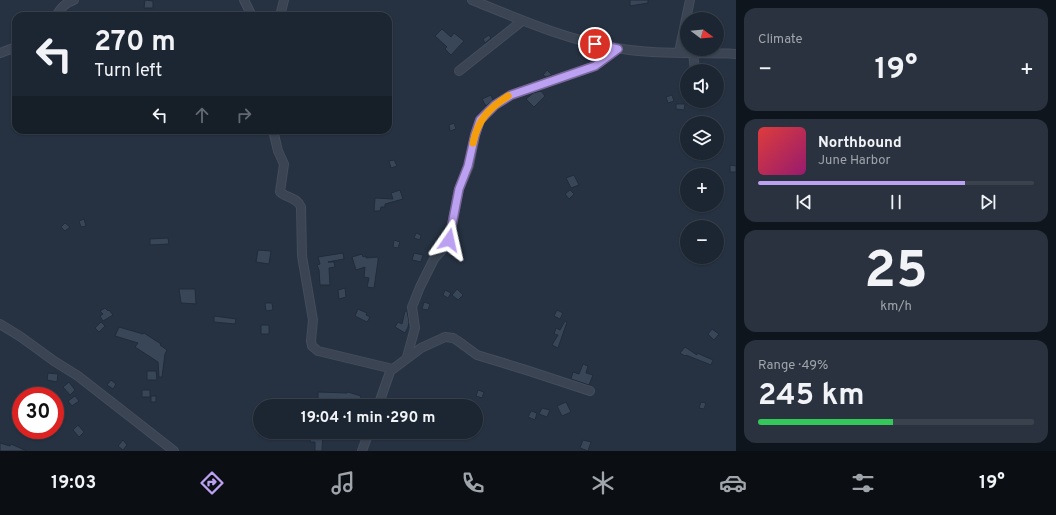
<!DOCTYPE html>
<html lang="en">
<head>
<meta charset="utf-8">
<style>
	:root { --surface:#1c2632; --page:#29323e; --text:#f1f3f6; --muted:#a0a5ac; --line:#3a434d; --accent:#bca0f2 }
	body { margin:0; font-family:Overpass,sans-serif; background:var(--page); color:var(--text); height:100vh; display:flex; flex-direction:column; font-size:15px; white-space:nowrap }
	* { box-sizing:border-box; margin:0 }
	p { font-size:13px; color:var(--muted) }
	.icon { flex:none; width:22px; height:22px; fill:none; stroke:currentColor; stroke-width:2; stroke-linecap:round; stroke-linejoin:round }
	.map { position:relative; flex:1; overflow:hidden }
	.drawer { display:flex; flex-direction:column; gap:8px; padding:8px; background:#0f151c; width:320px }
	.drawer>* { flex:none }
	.guide { position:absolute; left:12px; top:12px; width:380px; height:122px; border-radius:12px; box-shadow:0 1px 3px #0004,0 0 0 1px var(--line); background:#1c2632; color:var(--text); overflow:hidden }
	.needle { width:26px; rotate:106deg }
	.tools { position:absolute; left:680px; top:12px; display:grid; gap:8px }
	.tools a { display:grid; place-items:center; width:44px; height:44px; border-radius:50%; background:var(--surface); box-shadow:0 1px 3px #0004,0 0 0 1px var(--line); font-size:20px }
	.speed { position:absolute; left:12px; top:387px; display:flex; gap:8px; font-size:20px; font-weight:700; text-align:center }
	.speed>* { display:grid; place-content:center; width:52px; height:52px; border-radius:50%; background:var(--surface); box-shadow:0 1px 3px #0004,0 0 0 1px var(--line); line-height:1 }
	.speed .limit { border:6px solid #d22; background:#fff; color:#111 }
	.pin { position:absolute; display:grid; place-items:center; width:34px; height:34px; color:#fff; margin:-17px; border:2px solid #fff; border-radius:50%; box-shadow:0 1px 4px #0007 }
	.me { position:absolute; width:44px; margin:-22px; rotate:11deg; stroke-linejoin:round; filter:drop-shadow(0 0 3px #0008) }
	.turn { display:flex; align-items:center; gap:14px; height:84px; padding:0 16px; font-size:18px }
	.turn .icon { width:52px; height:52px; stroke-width:2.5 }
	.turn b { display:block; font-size:28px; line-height:34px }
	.lanes { display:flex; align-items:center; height:38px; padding:0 16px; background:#0003; justify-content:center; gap:20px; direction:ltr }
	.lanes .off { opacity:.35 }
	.big { font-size:30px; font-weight:700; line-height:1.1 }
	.drawer .tile { flex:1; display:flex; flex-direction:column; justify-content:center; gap:6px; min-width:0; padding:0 14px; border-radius:12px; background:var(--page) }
	.drawer .dial { align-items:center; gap:0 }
	.dial b { font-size:52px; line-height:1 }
	.song { display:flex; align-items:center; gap:12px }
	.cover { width:48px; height:48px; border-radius:6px; background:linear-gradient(135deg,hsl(0 70% 55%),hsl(320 70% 35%)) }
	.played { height:4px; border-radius:2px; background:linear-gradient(90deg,var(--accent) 75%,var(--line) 75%) }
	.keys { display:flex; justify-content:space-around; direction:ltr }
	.heat { display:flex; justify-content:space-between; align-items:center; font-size:22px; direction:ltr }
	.charge { height:6px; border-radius:3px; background:linear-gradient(90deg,#34c759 49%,var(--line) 0) }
	.trip { position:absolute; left:253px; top:399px; width:230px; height:40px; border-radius:20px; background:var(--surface); box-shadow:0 1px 3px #0004,0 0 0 1px var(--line); font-weight:700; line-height:40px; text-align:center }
	.menu { display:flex; height:64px; justify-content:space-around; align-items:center; background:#0b0f14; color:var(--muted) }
	.menu .icon { width:28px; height:28px }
	.menu .current { color:var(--accent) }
	.menu b { font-size:18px; color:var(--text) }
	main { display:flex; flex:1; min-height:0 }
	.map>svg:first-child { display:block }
	.building { fill:#384658; stroke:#212b39 }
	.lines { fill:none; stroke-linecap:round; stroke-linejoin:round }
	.street-casing { stroke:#444d5b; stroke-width:10 }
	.street { stroke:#3a4452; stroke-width:8 }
	.route-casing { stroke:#7a689d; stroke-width:10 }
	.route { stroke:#bca0f2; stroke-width:7 }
	.slow { stroke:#f59e0b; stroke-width:7 }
</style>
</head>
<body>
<main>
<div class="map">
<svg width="736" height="451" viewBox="0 0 736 451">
	<rect width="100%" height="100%" fill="#263242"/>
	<path class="building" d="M145 0 153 1V8H144Z
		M630 0H648V3L630 6Z
		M442 29 451 37 454 33 464 41 451 55 445 49 447 47 435 36Z
		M489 35 491 38 485 43 483 39Z
		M547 70 552 75 546 77 543 75Z
		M541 91 545 96 534 107 526 99 533 93Z
		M491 95 493 100 486 106 482 99Z
		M672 95 674 101 668 103 666 97Z
		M676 104H685L684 110 676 109Z
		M454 123 456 129 450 131 449 125Z
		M394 160 397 166 391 168 389 161Z
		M730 165 736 166V172H730Z
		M574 175 579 185 571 188 566 178Z
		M400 190 403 199 385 204V207H381L380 211H374L375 198 393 199 391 193Z
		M570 190 574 194 569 199 565 194Z
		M84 219 86 226 81 227 79 221Z
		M65 223 70 227 65 231 61 227Z
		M416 233 421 235 420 240 414 238Z
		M168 238 169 244 150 245V239Z
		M394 240 400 242 398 248 393 247Z
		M258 250 271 251 269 264 256 262Z
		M343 253 344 259 328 262H334L335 267 329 268 330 285H320L319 270 317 265 320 264 318 257Z
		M414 253 423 255 421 262 412 260Z
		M362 254 363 257 366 256V258L378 257V261L374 288 367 287 369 278 364 277 365 267 356 270 352 257Z
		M345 288 346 297 339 299 338 290Z
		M179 289H195L196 304 181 303Z
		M457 289 463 295 458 300 452 295Z
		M445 290 451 293 448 298 443 295Z
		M424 302 430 304 428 310 422 309Z
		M265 303H272L273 310 266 311Z
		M105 308 108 311 109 310 113 315 103 321 100 316 103 314 100 311Z
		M358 309 367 313 366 315 370 317 367 322 355 316Z
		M557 310 563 313 560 319 554 316Z
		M405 311H407L409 322 408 327 405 333 395 327 398 322 402 324Z
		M214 316 236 319 235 324 214 322Z
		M565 321 567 322 558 348 552 345 558 335 554 334 556 328 560 330Z
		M101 322 105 326 99 332 95 328Z
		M261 325H269V334H261Z
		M119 327 143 334 144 333 161 344 160 345 167 350 165 354 162 377H159L158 362 135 347 138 343 115 336Z
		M712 329 719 334 714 340 708 334Z
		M685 347 697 355V353L713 360 711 365 686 355 685 356 680 353Z
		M583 364 588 366 586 373 593 375 589 385 571 379 573 372 579 374Z
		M147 371H156L157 380H147Z
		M48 373 58 374 57 382 47 380Z
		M111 380 116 384 113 389 107 385Z
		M69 382 75 390 70 395 63 387Z
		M142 390H150V397H142Z
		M478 390 484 392 482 398 476 396Z
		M318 392 347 393 348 392 361 396 359 406H344L345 401H324V406H318Z
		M75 396 79 401 72 406 68 401Z
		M151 396H156V402H151Z
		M566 402 571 412 562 416 557 406Z
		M701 402 706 403 704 409 699 408Z
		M542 408 550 410 547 417 539 414Z
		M531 411 537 413 535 420 528 417Z
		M78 425 84 432 79 437 73 430Z
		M311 432H323L322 451H315V442H310Z
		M123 440 127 445 123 450 118 446Z
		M583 440 591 442 588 451 580 448Z
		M0 443 10 446 11 444 27 451H0Z"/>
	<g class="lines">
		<defs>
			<path id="street" d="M244 0 252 16
				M472 0C519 19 566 40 617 48 655 55 697 52 736 54
				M56 16C61 8 65 3 74 0
				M280 16 284 0
				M679 52 690 0
				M693 52 695 71
				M0 53 16 47
				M459 71 522 21
				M273 130 278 151 284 164 280 192C286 198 297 197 301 207L302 256 313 320 311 341 312 346 318 351 393 369 421 348 445 337 453 338 458 341 477 355 526 370 590 391
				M0 324 21 337 54 361 78 376 174 451
				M407 357 415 328 412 307 420 287 434 259 444 248 449 240 459 189 469 166 475 135 480 120 495 105 511 95 595 66 618 49
				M378 406 391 369
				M362 451 369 432"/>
		</defs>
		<use href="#street" class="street-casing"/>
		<use href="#street" class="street"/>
	</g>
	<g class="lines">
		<defs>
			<path id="route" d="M449 240 459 189 468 166 475 135 480 120 495 105 511 95 595 66 618 49 595 44"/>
		</defs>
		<use href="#route" class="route-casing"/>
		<use href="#route" class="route"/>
		<path class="slow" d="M473 143C478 120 488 109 508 96"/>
	</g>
</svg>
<div class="tools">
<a><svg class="needle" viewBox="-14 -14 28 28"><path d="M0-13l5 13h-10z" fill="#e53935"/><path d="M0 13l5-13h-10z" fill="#a0a5ac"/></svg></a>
<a><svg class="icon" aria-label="sound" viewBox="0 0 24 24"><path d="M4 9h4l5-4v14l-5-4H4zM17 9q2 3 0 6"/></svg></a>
<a><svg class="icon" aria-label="layers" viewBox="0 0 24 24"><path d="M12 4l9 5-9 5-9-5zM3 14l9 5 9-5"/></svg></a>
<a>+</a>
<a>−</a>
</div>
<div class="speed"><div class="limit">30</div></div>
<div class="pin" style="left:595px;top:44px;background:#d93025"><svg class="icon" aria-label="arrive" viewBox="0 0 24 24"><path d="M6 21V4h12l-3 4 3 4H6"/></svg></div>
<svg class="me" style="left:449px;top:240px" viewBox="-20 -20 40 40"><path d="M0-17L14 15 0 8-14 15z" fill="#bca0f2" stroke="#fff" stroke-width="4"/></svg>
<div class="trip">19:04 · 1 min · 290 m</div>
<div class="guide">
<div class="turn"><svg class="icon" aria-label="left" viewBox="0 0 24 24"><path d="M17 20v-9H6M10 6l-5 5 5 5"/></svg><div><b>270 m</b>Turn left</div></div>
<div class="lanes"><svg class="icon" aria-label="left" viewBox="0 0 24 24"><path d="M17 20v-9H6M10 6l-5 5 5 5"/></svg><svg class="icon off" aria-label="ahead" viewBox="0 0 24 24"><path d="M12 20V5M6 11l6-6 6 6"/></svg><svg class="icon off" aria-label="right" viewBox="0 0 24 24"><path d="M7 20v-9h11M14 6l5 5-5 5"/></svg></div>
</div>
</div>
<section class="drawer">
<div class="tile"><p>Climate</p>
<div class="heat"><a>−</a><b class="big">19°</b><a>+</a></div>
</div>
<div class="tile">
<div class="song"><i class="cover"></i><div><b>Northbound</b><p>June Harbor</p></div></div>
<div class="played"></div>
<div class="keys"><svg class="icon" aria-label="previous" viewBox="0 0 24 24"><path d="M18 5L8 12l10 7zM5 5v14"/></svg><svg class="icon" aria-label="pause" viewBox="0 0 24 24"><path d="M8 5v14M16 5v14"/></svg><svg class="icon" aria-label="next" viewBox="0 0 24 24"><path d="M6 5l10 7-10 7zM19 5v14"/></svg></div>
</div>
<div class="tile dial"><b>25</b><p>km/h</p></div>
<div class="tile"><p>Range · 49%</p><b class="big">245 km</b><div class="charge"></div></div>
</section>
</main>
<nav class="menu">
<b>19:03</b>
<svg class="icon current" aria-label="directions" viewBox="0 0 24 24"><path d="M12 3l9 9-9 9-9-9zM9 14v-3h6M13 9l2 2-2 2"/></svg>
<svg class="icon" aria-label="music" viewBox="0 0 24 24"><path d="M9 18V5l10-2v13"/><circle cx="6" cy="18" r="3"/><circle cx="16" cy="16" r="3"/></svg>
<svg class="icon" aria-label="phone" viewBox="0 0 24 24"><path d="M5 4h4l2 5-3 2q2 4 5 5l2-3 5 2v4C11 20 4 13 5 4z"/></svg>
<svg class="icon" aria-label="climate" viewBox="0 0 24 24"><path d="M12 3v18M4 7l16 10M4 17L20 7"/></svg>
<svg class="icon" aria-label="car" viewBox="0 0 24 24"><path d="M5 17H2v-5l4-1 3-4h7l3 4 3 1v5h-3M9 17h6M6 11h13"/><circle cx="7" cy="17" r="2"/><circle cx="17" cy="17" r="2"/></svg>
<svg class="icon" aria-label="filters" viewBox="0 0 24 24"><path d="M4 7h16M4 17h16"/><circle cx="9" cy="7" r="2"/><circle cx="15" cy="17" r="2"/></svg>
<b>19°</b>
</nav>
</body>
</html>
